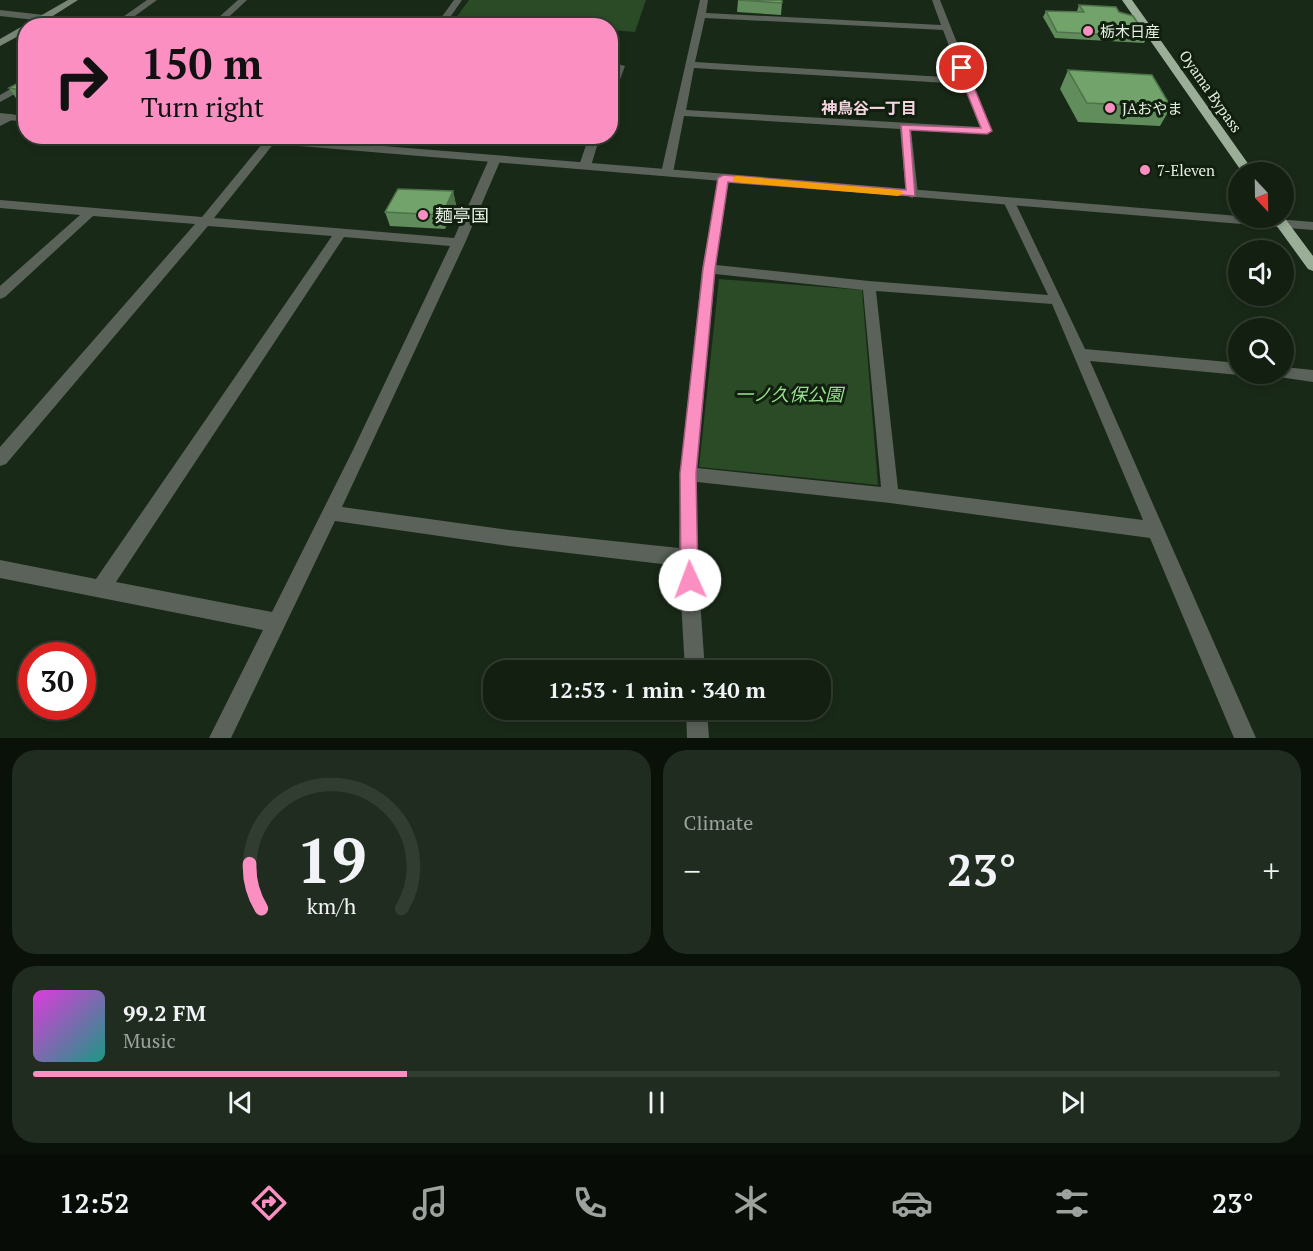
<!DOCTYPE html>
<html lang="en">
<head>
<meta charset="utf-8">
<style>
	:root { --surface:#131f11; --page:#202c1f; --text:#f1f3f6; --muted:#9da29f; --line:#323d31; --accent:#fc8fc2 }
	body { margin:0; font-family:"PT Serif","Noto Sans JP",serif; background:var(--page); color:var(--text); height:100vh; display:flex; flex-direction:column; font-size:22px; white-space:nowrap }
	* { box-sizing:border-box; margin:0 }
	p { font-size:20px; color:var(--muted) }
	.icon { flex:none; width:33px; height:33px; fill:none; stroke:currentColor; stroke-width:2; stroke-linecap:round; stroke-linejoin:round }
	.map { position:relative; height:738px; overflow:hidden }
	.details { display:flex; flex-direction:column; gap:12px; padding:12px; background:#0a1109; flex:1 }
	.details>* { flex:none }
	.guide { position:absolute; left:18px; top:18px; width:600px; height:126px; border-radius:24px; box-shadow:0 3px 9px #0003,0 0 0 2px var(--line); background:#fc8fc2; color:#111; overflow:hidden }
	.needle { width:39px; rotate:158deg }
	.buttons { position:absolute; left:1228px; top:162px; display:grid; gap:12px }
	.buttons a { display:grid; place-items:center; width:66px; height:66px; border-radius:50%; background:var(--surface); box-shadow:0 3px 9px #0003,0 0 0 2px var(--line); font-size:30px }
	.speed { position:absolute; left:18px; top:642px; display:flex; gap:12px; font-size:30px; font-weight:700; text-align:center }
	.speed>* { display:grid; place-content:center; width:78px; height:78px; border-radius:50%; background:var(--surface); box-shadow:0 3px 9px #0003,0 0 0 2px var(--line); line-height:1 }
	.speed .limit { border:9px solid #d22; background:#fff; color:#111 }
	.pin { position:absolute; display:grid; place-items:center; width:51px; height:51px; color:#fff; margin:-26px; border:3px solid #fff; border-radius:50%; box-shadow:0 2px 6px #0007 }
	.me { position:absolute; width:66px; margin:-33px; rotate:358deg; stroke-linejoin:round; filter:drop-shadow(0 0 4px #0008) }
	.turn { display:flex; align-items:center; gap:21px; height:126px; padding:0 24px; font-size:27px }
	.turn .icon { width:78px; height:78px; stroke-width:2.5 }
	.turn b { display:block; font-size:42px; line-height:51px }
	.big { font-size:45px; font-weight:700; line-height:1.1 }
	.details .widget { flex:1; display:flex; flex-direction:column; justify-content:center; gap:9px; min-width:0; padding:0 21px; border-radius:24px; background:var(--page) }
	.details .dial { align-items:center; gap:0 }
	.dial svg { height:156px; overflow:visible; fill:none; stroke:var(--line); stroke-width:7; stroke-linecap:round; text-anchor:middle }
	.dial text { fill:var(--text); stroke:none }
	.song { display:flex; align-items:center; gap:18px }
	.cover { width:72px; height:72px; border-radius:9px; background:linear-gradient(135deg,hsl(300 70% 55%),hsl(170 70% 35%)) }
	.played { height:6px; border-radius:3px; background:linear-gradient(90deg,var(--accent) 30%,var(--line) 30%) }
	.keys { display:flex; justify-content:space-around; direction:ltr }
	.heat { display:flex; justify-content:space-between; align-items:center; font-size:33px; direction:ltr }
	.details .tiles { flex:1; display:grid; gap:12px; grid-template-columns:1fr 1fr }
	.widget:last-child { grid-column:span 2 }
	.trip { position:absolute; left:483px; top:660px; width:348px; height:60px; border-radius:24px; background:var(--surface); box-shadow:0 3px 9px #0003,0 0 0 2px var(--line); font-weight:700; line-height:60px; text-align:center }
	.tab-bar { display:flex; height:96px; justify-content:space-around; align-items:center; background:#080c07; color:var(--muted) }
	.tab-bar .icon { width:42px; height:42px }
	.tab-bar .selected { color:var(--accent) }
	.tab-bar b { font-size:27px; color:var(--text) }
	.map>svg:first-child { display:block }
	.green { fill:#2b4a26 }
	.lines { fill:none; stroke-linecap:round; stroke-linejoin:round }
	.minor { fill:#5a6259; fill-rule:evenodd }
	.tertiary { fill:#5a6259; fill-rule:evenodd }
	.secondary { fill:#798677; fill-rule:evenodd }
	.trunk { fill:#9bae98; fill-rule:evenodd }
	.wall { fill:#618c5b }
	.shaded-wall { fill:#4f724a }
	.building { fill:#71a36a; stroke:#4f724a; stroke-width:1.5 }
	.route { fill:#fc8fc2; stroke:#a45d7e; stroke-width:1.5 }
	.slow { fill:#f59e0b }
	.poi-dot { fill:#fc8fc2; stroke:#101f0e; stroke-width:2 }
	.labels { text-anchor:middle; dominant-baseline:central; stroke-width:6; stroke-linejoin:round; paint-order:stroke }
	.far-poi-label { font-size:15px; fill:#e5efe3; stroke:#101f0e; text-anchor:start }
	.far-street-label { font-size:15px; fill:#e5efe3; stroke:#101f0e }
	.far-neighbourhood-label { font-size:16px; font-weight:bold; fill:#f6d5e2; stroke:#101f0e }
	.poi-label { font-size:18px; fill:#e5efe3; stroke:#101f0e; text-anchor:start }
	.park-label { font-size:18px; font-style:italic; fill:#99df90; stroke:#101f0e }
</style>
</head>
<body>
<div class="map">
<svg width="1313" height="738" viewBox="0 0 1313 738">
	<rect width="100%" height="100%" fill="#192917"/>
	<path class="green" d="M469 0H646L635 32 611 30 610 26H516L453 22Z
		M719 279 862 290 878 485 699 467Z"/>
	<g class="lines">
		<path class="minor" d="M147 0H157L121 26H110Z
			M238 0H247L219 26H209Z
			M454 0H462L444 26H435Z
			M700 0H708L706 13 941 25 932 0H940L992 131 987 134 911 130 918 194 912 198 906 194 900 129 684 116 673 173 671 175H663L661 173ZM705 18 943 30 961 78 695 62ZM694 68 964 84 980 127 686 110Z
			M0 10 44 15 48 18 44 21 0 16Z
			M610 62 625 66 615 93 610 96V78L614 68H610Z
			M26 80V88L0 102V95Z
			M10 114 14 115V119L0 126V119Z
			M351 136H362L354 148H346L345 146Z
			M589 136H600L591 166 585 169 579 166Z
			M271 137 276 140 275 142 214 218 454 238 489 159 495 156 501 159 465 243 342 507 509 530 679 548 680 474 702 269 719 176 723 175 729 178 716 265 869 281 1048 295 1004 203 1006 200H1014L1085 349 1239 363V374H1243L1239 375 1090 361 1256 738H1234L1150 538 890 503 697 482V558L705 670H685L679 566 509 546 335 521 231 738H209L263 630 0 578V560L96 579 332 236 208 226 6 464 0 466V447L195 224 93 216 5 297 0 299V286L80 215 0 208V200L202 217 267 138ZM344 237 450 246 353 450 272 612 116 582ZM715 274 863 290 881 487 697 468ZM876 291 1052 304 1143 520 898 489Z
			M1284 367 1313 370V382L1279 377 1277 374H1284Z
			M686 710H707L709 738H687Z"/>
		<path class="tertiary" d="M0 113 26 116V122L0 119Z
			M210 136H261L1313 222V230L215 139Z"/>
		<path class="secondary" d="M68 0H78L37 26H26V32L0 46V39Z"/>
		<path class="trunk" d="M1122 0H1132L1254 172H1242Z
			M1284 217 1313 256V271L1308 269 1271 218Z"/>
	</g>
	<path class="wall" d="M738 0 782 3 781 15 737 12Z
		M1079 5 1147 37 1144 43 1055 38 1043 17 1046 11 1077 12V11Z
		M1068 70 1171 107 1160 126 1078 122 1060 89Z
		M26 79V107H22L9 88Z
		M453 191 456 205 445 229 390 226 385 212Z"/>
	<path class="shaded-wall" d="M453 191 456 205 445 229 442 215Z"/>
	<path class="building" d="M738 0H782V3Z
		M1079 5 1116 7 1119 12 1133 16 1147 37 1057 32 1046 11 1084 12Z
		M1068 70 1152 75 1171 107 1087 103Z
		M26 79V91L9 88Z
		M398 189 453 191 442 215 385 212Z"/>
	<path class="route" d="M962 65 966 68 992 131 987 134 910 130 915 196 728 182 715 269 696 474 698 580 696 586 690 588 683 586 681 580 680 474 703 269 718 178 723 175 906 190 901 125 981 128 957 68Z"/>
	<path class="slow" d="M737 176 898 190 904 193 898 196 733 182V177Z"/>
	<g class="poi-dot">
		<circle cx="1088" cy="31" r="6"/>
		<circle cx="1110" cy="108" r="6"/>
		<circle cx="1145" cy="170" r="6"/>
		<circle cx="423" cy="215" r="6"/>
	</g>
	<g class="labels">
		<g class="far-poi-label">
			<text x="1100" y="31">栃木日産</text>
			<text x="1122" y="108">JAおやま</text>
			<text x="1157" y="170">7-Eleven</text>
		</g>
		<g class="far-street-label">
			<text transform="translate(1211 91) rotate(55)">Oyama Bypass</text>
		</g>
		<g class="far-neighbourhood-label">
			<text x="869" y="108">神鳥谷一丁目</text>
		</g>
		<g class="poi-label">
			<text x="435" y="215">麺亭国</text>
		</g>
		<g class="park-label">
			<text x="789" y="394">一ノ久保公園</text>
		</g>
	</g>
</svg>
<div class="buttons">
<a><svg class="needle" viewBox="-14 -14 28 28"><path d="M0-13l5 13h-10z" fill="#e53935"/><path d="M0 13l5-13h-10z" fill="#9da29f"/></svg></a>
<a><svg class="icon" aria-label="sound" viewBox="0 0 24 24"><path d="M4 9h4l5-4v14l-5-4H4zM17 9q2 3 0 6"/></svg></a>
<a><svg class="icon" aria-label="search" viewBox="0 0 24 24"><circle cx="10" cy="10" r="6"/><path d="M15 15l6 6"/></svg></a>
</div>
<div class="speed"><div class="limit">30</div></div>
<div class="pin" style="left:962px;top:68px;background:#d93025"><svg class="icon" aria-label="arrive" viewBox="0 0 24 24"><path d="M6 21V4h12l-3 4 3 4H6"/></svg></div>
<svg class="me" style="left:690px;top:580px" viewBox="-20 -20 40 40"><circle r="19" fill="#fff"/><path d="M0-13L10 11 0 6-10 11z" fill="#fc8fc2"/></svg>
<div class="trip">12:53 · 1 min · 340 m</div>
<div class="guide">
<div class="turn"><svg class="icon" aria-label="right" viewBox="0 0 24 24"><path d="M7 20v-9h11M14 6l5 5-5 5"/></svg><div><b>150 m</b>Turn right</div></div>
</div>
</div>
<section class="details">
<div class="tiles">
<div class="widget dial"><svg viewBox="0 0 100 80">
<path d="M14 69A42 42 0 1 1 86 69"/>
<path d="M14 69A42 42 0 0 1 8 46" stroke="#fc8fc2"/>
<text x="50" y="56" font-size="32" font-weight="700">19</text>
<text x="50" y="72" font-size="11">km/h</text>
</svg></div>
<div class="widget"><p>Climate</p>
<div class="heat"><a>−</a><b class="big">23°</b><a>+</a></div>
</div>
<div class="widget">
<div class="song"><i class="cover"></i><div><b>99.2 FM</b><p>Music</p></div></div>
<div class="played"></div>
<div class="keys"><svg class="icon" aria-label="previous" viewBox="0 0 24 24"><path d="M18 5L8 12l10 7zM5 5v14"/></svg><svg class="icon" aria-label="pause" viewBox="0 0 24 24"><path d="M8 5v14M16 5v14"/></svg><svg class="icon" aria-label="next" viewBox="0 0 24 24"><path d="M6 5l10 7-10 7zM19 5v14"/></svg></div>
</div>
</div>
</section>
<nav class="tab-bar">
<b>12:52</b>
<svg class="icon selected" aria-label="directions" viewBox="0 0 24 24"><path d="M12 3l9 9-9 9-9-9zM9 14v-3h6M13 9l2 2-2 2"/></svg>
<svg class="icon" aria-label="music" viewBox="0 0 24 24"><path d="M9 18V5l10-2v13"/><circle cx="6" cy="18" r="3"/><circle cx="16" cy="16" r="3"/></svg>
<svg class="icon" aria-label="phone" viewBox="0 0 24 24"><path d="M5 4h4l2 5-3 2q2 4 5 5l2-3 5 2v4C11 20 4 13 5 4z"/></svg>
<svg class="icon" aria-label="climate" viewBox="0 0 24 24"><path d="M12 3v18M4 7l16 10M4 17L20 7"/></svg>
<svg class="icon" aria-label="car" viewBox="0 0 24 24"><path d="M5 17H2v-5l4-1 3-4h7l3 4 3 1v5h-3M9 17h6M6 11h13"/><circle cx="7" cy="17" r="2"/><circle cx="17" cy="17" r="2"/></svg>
<svg class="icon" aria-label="filters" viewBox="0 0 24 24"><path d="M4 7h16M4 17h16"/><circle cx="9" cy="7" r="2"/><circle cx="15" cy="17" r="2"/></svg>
<b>23°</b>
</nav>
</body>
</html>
